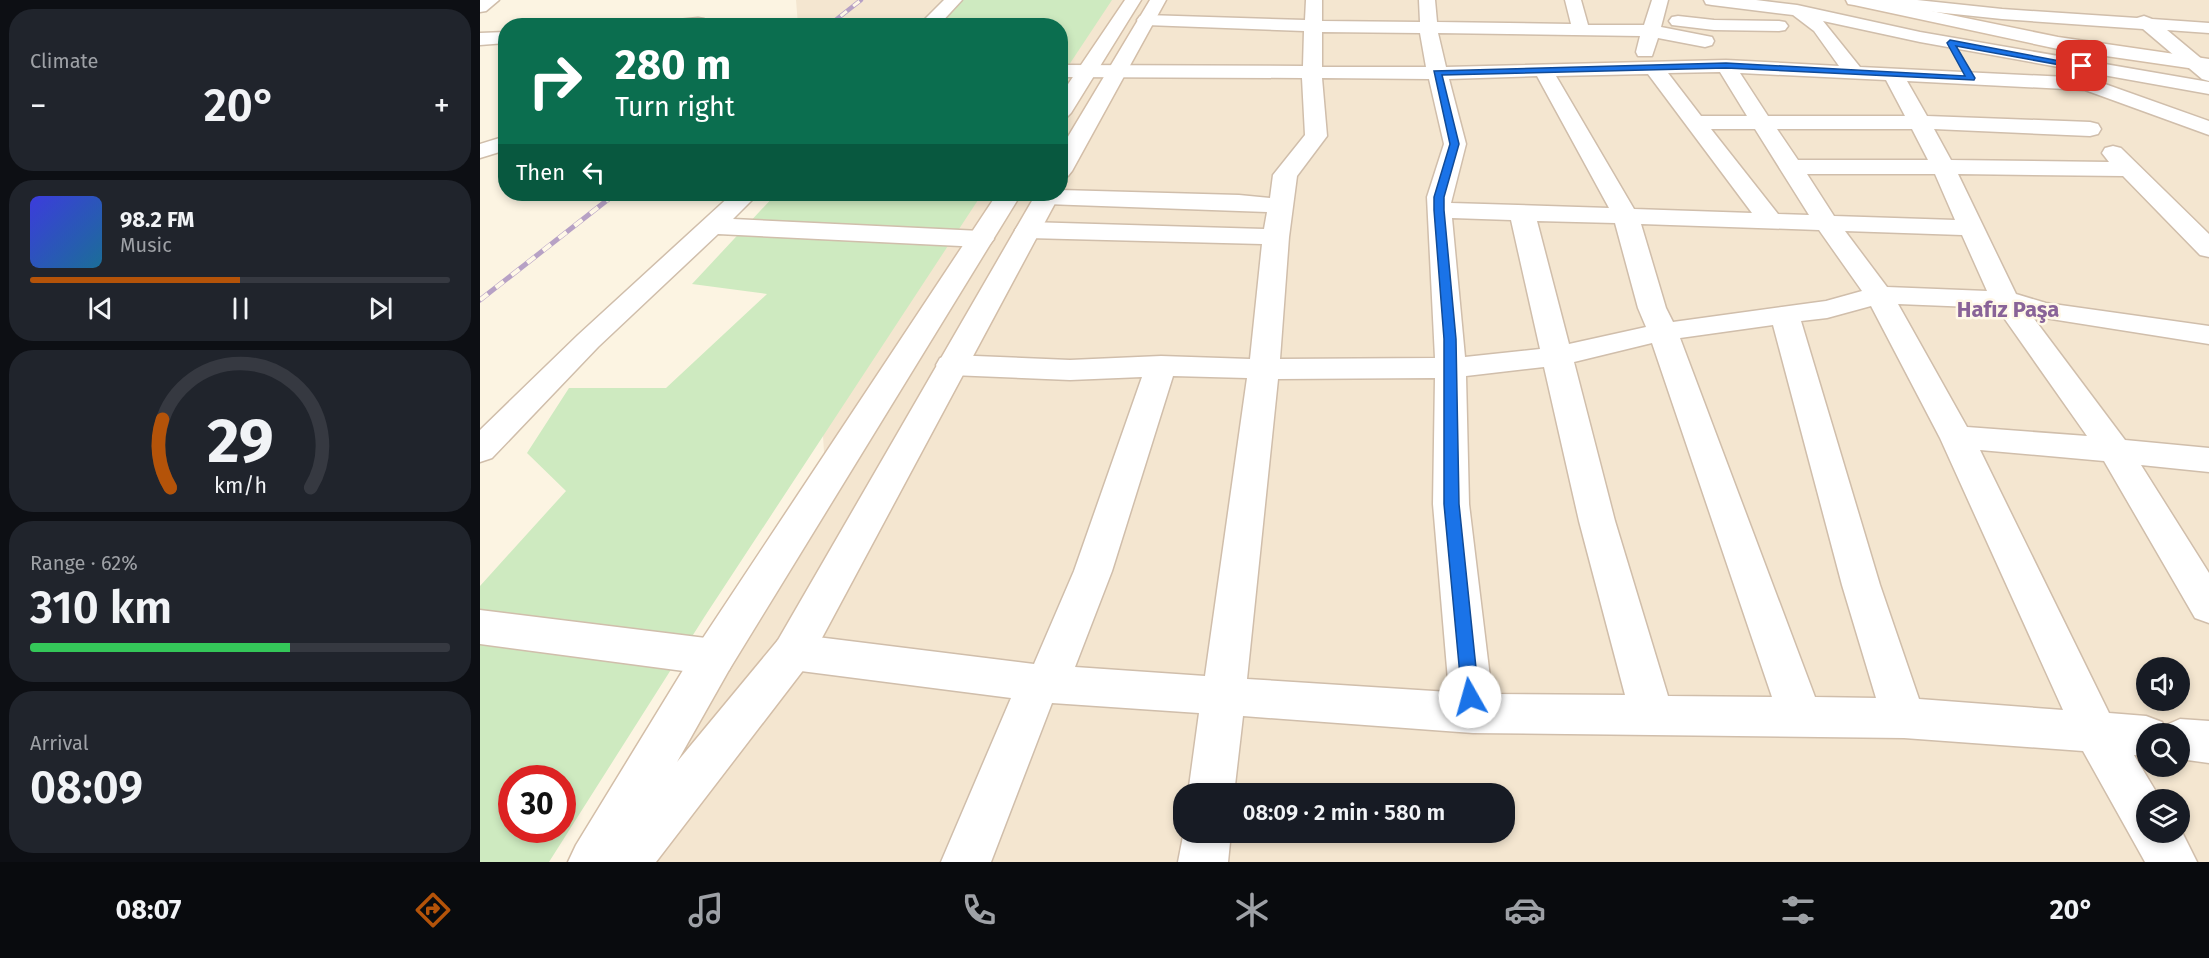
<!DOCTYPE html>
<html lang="en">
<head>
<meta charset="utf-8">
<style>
	:root { --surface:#171b24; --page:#20242c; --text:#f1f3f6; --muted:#9ea1a6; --line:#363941; --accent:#b45309 }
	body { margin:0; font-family:"Fira Sans",sans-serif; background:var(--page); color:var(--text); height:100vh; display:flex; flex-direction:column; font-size:22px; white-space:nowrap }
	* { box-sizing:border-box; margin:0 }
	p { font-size:20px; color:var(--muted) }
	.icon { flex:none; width:33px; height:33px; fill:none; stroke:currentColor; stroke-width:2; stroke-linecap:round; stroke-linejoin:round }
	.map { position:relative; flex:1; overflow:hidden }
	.drawer { display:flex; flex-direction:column; gap:9px; padding:9px; background:#0d0f14; width:480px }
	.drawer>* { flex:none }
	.guide { position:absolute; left:18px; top:18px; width:570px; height:183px; border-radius:24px; box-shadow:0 3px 9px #0003; background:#0b6e4f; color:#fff; overflow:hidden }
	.fabs { position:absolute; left:1656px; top:657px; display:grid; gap:12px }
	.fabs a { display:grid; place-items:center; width:54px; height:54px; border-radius:50%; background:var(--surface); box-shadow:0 3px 9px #0003; font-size:30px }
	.speed { position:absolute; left:18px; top:765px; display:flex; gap:12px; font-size:30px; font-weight:700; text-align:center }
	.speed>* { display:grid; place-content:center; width:78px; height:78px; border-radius:50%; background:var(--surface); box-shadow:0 3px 9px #0003; line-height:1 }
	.speed .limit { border:9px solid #d22; background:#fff; color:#111 }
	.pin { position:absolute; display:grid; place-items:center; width:51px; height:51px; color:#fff; margin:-26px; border-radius:12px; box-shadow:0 3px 9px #0006 }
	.me { position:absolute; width:66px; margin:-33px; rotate:353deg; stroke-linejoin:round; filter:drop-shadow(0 0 4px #0008) }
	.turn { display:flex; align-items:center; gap:21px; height:126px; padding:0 18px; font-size:27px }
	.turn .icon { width:78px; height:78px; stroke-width:2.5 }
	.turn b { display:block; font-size:42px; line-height:51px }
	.then { display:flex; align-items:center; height:57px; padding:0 18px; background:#0003; gap:12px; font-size:22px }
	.big { font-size:45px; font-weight:600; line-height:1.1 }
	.drawer .card { flex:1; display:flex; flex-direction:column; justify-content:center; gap:9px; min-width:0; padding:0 21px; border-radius:24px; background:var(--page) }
	.drawer .dial { align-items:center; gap:0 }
	.dial svg { height:156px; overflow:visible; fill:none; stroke:var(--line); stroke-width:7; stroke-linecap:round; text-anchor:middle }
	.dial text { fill:var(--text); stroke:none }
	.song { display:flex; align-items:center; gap:18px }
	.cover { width:72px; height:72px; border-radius:9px; background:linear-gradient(135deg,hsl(240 70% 55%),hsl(200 70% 35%)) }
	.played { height:6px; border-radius:3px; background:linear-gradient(90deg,var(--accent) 50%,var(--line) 50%) }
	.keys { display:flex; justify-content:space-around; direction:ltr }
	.heat { display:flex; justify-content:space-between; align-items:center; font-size:33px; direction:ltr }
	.charge { height:9px; border-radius:4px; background:linear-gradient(90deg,#34c759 62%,var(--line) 0) }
	.trip { position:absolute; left:693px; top:783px; width:342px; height:60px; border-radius:24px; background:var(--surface); box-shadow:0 3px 9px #0003; font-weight:600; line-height:60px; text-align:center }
	.dock { display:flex; height:96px; justify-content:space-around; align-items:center; background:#090b0e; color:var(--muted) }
	.dock .icon { width:42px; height:42px }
	.dock .selected { color:var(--accent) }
	.dock b { font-size:27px; color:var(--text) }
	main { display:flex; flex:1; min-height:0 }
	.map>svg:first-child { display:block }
	.residential { fill:#f4e6d0; fill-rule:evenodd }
	.green { fill:#ceeac0; fill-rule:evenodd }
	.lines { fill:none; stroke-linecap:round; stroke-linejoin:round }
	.street-casing { stroke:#d0beab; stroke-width:3 }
	.secondary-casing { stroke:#d3bea8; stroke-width:3 }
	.street { fill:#fff; fill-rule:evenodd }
	.secondary { fill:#fff; fill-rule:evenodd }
	.rail-far1-casing { stroke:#b7a1c5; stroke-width:4.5 }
	.rail-casing { stroke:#b7a1c5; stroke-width:5 }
	.rail-far1 { stroke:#fff8e8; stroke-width:3; stroke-dasharray:8; stroke-linecap:butt }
	.rail { stroke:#fff8e8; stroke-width:4; stroke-dasharray:10; stroke-linecap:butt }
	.route { fill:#1a73e8; stroke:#114b97; stroke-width:1.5 }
	.labels { text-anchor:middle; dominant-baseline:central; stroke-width:5; stroke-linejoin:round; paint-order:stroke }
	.district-label { font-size:22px; font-weight:bold; fill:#896398; stroke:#fff8e8 }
</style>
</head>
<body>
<main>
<section class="drawer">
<div class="card"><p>Climate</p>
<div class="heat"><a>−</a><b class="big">20°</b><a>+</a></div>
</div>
<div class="card">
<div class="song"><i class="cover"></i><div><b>98.2 FM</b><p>Music</p></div></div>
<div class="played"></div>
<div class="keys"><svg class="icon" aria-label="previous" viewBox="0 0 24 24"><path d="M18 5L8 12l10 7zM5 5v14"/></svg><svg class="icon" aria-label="pause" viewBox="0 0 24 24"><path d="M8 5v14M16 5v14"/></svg><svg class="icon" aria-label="next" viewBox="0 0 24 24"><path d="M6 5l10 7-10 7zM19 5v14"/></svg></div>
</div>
<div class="card dial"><svg viewBox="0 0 100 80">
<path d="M14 69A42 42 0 1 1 86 69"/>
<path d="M14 69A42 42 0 0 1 10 34" stroke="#b45309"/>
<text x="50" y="56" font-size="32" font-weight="700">29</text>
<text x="50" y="72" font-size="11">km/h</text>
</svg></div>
<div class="card"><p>Range · 62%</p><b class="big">310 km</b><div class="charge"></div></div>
<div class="card"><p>Arrival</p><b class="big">08:09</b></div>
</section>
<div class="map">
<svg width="1729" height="862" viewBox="0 0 1729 862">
	<rect width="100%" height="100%" fill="#fcf4e2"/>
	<path class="residential" d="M316 0H1729V862H117L345 468 328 194H580V26L318 25ZM1666 668H1700V700H1666ZM1666 734H1700V766H1666ZM704 794H1024V832H704ZM1666 800H1700V832H1666Z"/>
	<path class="green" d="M480 0H632L581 77 580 26H455Z
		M296 194H502L225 616 69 862H0V586L86 491 47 453 89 388H186L287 294 212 284ZM32 778H82V830H32Z"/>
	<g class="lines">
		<defs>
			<path id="street" d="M0 0H19L6 11 0 12Z
				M464 0H482L458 26H438Z
				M826 0H842V21L940 22 939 0H955L957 22 1091 24 1085 0H1101L1108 25H1164L1172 0H1188L1181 27 1232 37 1234 41 1232 45 1225 47 1178 38 1172 56H1158L1156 52 1160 36 958 33 966 67 1246 60 1359 66 1334 31 1313 15 1232 5 1226 4 1224 0H1276L1317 5 1440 32 1729 82V94L1440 42 1343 21 1380 67 1608 78 1729 121V135L1605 90 1427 81 1447 116 1610 122 1618 124 1621 129 1618 134 1610 136 1454 129 1471 160 1629 162 1622 153 1625 148 1633 146 1641 148 1729 234V257L1720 255 1643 176 1478 174 1536 294 1566 303 1729 326V344L1552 316 1645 440 1729 448V472L1661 465 1729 573V623L1715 618 1624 461 1500 450 1629 713 1666 716 1682 722 1684 726 1700 719 1729 721V763L1700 759V734H1666V756L1654 755 1681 800H1666V832H1700V828L1717 862H1665L1603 751 1424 738 993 733 763 716 754 794H708L719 713 572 703 511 862H461L531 698 313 670 298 664 292 652 298 640 313 634 554 664 594 571 662 377 590 380 471 375 460 372 456 365 460 358 471 355 590 360 681 356 770 359 782 244 548 238 539 235 535 230 539 225 548 222 784 229 787 212 566 204 557 202 554 197 556 194H580V190L759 195 790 198 793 175 825 135 822 78 580 77V65L823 66 824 31 666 25 660 24 657 20 660 16 666 15 825 20ZM842 32 940 33 946 67H842ZM1240 72 1267 116H1221L1188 73ZM1260 73 1406 80 1425 116H1288ZM1168 74 1272 213 1154 209 1076 76ZM1057 76 1129 208 971 203 986 144 969 79ZM842 78 949 79 964 144 947 197 955 358 800 359 809 237 817 176 847 136ZM1231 129H1275L1329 215 1298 214ZM1297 129H1432L1448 160H1318ZM1327 174H1455L1475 220 1354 216ZM972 218 1031 220 1060 349 985 357ZM1057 221 1135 223 1158 308 1166 327 1089 344ZM1161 224 1339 230 1382 291 1346 301 1193 322 1186 308ZM1365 231 1482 235 1507 291 1407 287ZM1418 304 1517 308 1607 436 1487 427ZM1391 306 1460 438 1583 710 1439 699 1400 585 1321 321 1347 318ZM1293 325 1362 585 1396 698 1335 697 1200 338ZM1172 343 1292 697 1188 696 1135 521 1094 362ZM1064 367 1099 521 1145 695 1012 694 989 504 986 376ZM693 376 767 378 725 676 595 667 632 571ZM955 378 953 504 969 692 767 679 798 379Z
				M1390 0H1437L1522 9 1657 18 1664 16 1672 19 1729 23V33L1687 30 1729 65V81L1722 79 1663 29 1522 19 1398 6 1392 5Z
				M1198 16 1234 20 1299 21 1305 22 1308 26 1305 30 1299 31 1234 30 1192 25 1189 21 1192 17Z
				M218 18 224 19 227 23 225 26H179L188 21Z
				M26 32V43L0 45V33Z
				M26 136V150L0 158V144Z
				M252 194H278L253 219 501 231 510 234 514 239 510 244 501 247 238 234 118 347 12 458 0 462V430L98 335Z
				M0 610 234 639 249 644 255 657 249 670 234 675 0 644Z
				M704 831 751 832 748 862H698Z"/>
			<path id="secondary" d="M645 0H661L591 113 587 117 580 119V96Z
				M670 0H686L592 171 588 176 580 178V150Z
				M1366 0H1398L1578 37 1729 59V71L1578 49 1374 5 1368 4Z
				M517 194H541L249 670 197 762 298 640 556 194H580L328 664 176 862H88L96 845 219 644Z"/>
		</defs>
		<use href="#street" class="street-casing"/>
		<use href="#secondary" class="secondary-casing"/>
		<use href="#street" class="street"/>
		<use href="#secondary" class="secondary"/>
		<defs>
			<path id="rail-far1" d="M348 26 381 0"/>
			<path id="rail" d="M0 300 135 194"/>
		</defs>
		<use href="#rail-far1" class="rail-far1-casing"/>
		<use href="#rail" class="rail-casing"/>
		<use href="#rail-far1" class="rail-far1"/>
		<use href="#rail" class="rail"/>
	</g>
	<path class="route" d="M1470 40 1606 66 1602 69 1476 46 1495 78 1494 80 1246 68 962 75 979 144 964 197V210L976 339 979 504 999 697 997 702 990 705 984 702 982 697 964 504V339L954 210V197L970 144 954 71 1246 63 1485 76 1467 43Z"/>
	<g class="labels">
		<g class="district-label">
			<text x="1528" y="309">Hafız Paşa</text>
		</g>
	</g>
</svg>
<div class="fabs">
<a><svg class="icon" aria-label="sound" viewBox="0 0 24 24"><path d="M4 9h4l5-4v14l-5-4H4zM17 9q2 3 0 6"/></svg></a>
<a><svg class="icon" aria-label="search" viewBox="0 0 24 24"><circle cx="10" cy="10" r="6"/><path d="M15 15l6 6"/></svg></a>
<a><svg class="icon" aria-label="layers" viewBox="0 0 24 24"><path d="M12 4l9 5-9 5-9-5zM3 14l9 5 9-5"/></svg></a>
</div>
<div class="speed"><div class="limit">30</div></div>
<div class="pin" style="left:1602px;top:66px;background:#d93025"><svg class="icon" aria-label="arrive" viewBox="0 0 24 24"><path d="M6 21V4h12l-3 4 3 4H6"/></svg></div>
<svg class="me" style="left:990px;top:697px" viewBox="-20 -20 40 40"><circle r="19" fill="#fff"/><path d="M0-13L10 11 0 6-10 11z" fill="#1a73e8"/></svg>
<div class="trip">08:09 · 2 min · 580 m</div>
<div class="guide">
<div class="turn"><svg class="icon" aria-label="right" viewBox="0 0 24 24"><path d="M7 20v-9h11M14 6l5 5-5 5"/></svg><div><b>280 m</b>Turn right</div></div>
<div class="then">Then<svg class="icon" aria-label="left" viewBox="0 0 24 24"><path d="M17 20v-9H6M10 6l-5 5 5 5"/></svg></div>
</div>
</div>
</main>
<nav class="dock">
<b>08:07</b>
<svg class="icon selected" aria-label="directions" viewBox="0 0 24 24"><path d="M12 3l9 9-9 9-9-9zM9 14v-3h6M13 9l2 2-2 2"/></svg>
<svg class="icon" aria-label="music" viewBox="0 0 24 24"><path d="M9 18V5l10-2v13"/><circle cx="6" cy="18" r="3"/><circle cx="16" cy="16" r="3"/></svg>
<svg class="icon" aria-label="phone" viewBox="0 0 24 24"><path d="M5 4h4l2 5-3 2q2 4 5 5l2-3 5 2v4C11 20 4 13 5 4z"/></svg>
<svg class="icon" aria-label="climate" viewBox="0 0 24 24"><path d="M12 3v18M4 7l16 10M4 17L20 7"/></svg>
<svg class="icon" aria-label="car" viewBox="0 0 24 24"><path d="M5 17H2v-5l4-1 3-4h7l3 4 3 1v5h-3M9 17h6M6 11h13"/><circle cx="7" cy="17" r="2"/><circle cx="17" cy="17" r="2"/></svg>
<svg class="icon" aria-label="filters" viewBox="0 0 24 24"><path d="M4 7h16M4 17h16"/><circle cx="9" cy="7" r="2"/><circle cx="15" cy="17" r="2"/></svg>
<b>20°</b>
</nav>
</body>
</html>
